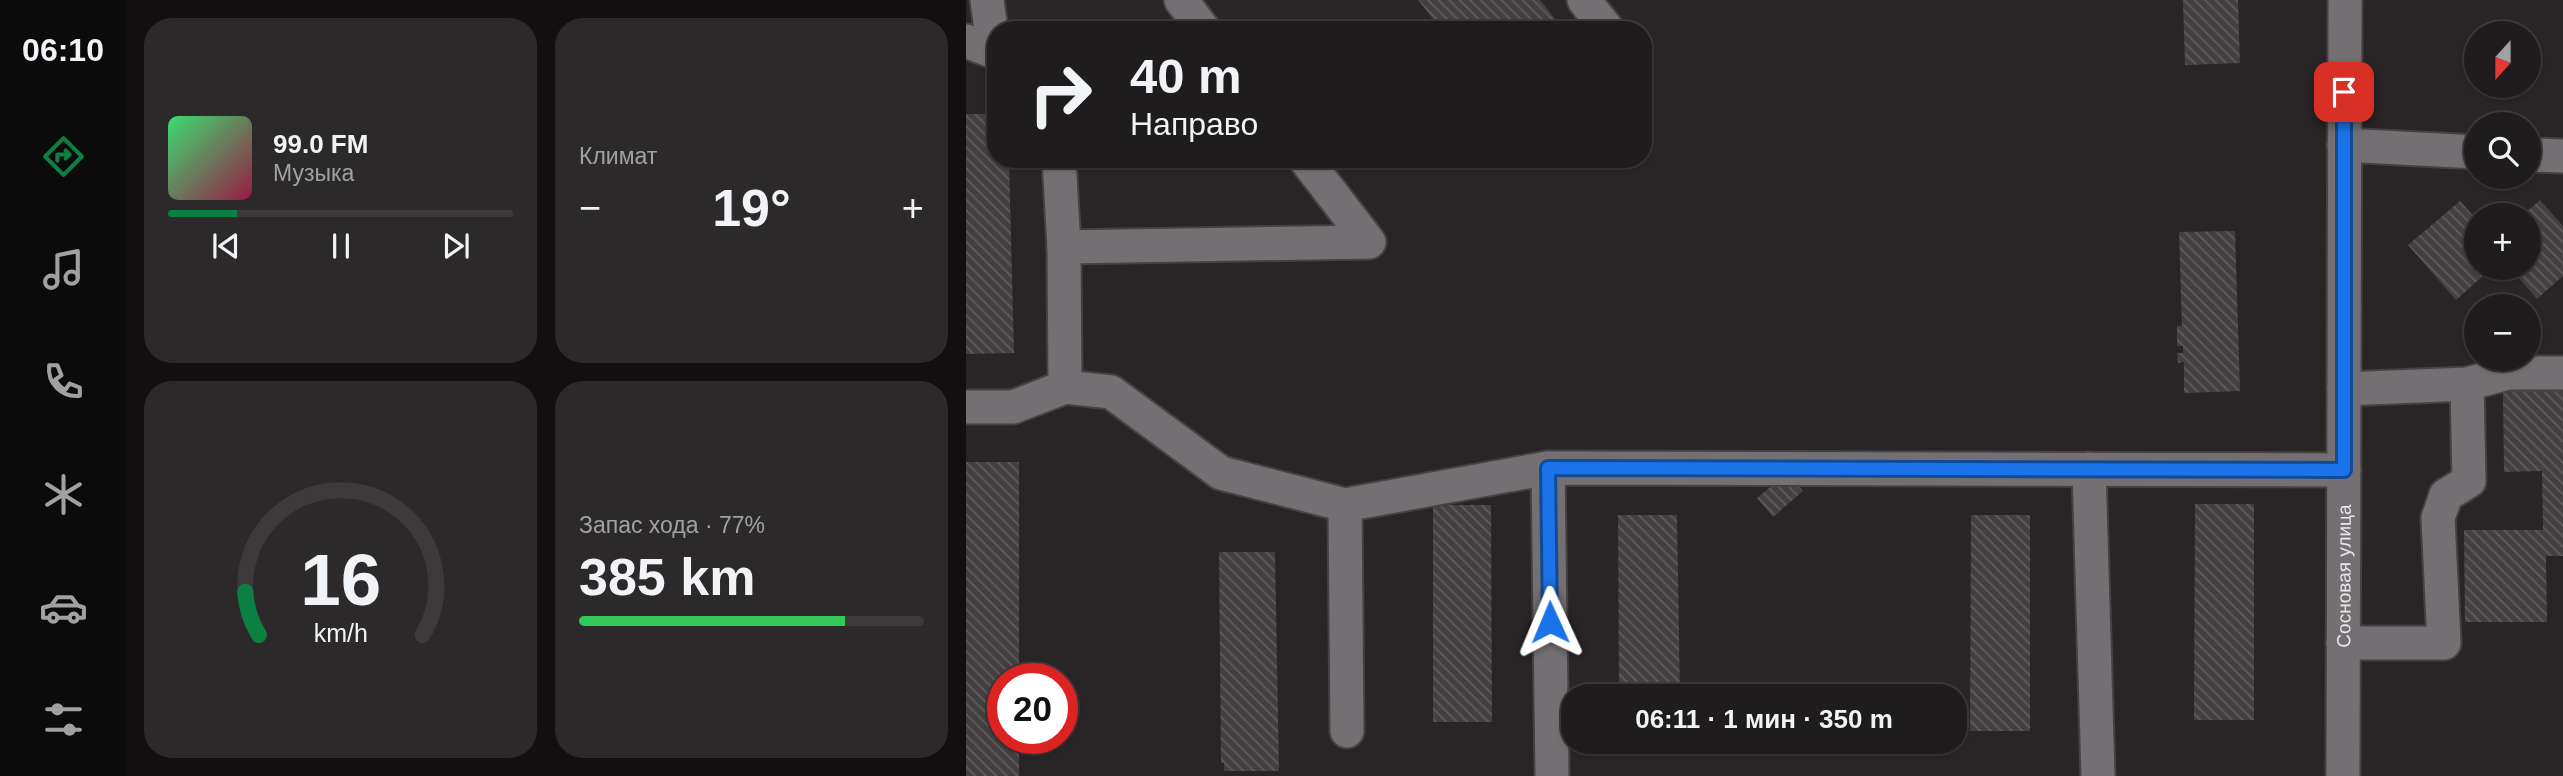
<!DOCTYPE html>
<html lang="ru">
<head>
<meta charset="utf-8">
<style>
	:root { --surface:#1f1c1d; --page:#2c292a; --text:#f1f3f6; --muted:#a1a1a4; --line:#3c3a3b; --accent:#0b8043 }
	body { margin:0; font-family:Helvetica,sans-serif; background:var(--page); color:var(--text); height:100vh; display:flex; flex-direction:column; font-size:26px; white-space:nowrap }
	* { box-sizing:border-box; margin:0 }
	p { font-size:23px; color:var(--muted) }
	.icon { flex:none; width:38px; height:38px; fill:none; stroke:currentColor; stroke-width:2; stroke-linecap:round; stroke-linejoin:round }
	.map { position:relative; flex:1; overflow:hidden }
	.side { display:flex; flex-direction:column; gap:18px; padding:18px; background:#110f10; width:840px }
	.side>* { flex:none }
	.guide { position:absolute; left:21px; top:21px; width:665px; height:147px; border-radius:28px; box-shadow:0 2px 5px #0004,0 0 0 2px var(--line); background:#1f1c1d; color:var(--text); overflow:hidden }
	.needle { width:46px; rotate:201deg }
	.fabs { position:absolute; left:1498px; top:21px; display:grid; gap:14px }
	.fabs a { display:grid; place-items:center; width:77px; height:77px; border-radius:50%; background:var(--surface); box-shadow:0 2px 5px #0004,0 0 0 2px var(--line); font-size:35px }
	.speed { position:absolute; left:21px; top:663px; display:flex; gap:14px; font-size:35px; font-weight:700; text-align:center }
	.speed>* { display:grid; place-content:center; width:91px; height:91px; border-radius:50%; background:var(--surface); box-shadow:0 2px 5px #0004,0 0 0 2px var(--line); line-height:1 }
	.speed .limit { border:10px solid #d22; background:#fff; color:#111 }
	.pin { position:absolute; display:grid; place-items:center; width:60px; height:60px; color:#fff; margin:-30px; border-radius:14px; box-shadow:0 4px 10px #0006 }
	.me { position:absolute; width:77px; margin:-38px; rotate:359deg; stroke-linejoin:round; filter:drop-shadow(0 0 5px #0008) }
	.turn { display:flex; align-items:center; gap:24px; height:147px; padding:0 28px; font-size:32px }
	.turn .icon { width:91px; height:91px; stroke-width:2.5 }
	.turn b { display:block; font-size:49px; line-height:60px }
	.big { font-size:52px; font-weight:600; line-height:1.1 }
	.side .widget { flex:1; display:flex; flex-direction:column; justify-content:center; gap:10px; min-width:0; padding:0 24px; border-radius:28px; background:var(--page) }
	.side .dial { align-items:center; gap:0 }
	.dial svg { height:182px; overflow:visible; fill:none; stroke:var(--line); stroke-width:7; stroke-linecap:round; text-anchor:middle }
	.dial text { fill:var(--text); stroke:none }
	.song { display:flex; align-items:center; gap:21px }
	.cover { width:84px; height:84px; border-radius:10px; background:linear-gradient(135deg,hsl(140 70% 55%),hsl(340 70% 35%)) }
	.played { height:7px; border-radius:4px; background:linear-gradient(90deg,var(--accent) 20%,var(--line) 20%) }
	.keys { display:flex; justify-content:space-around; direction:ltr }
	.heat { display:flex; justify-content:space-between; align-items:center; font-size:38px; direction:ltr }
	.charge { height:10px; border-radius:5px; background:linear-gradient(90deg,#34c759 77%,var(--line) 0) }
	.side .tiles { flex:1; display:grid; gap:18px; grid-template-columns:repeat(2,1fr) }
	.trip { position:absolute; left:595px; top:684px; width:406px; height:70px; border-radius:28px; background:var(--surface); box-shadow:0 2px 5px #0004,0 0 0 2px var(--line); font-weight:600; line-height:70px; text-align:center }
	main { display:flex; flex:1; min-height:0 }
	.tabs { display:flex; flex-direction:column; width:126px; justify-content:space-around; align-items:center; background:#0c0b0c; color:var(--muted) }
	.tabs .icon { width:49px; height:49px }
	.tabs .current { color:var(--accent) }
	.tabs b { font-size:32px; color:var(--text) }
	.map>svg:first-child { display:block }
	.building { fill:url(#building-back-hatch) }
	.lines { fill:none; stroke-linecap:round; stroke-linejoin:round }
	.minor-casing { stroke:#454244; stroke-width:37 }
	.minor { stroke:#736f72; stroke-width:33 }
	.route-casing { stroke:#114b97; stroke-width:18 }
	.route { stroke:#1a73e8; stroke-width:12 }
	.labels { text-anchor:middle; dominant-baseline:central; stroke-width:7; stroke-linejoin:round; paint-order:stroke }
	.street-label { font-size:19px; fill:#e9e7e9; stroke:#292527 }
</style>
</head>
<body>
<main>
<nav class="tabs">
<b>06:10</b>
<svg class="icon current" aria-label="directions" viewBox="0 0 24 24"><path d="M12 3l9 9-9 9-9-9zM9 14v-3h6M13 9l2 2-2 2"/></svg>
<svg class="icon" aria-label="music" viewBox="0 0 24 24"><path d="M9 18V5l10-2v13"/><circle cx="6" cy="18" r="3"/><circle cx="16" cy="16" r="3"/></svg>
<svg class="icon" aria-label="phone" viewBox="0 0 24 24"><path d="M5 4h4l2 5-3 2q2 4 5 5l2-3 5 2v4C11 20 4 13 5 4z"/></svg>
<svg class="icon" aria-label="climate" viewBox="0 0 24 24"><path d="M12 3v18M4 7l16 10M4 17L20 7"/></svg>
<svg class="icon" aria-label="car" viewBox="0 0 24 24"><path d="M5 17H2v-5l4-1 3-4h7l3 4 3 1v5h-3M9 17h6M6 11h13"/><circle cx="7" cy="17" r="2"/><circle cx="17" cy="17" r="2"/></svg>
<svg class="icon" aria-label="filters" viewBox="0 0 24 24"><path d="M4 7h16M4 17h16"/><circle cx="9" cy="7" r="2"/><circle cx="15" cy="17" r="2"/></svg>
</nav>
<section class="side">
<div class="tiles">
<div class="widget">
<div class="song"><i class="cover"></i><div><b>99.0 FM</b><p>Музыка</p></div></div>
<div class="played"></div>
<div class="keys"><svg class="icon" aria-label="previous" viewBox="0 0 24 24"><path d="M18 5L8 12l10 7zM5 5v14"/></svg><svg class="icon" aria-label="pause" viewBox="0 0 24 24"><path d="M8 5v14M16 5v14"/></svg><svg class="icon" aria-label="next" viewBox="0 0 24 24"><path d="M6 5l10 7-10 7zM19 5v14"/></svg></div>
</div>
<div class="widget"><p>Климат</p>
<div class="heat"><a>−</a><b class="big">19°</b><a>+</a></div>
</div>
<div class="widget dial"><svg viewBox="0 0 100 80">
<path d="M14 69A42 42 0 1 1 86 69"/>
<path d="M14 69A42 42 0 0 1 8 50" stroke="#0b8043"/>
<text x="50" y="56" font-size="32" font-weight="700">16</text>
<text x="50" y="72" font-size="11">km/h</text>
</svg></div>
<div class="widget"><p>Запас хода · 77%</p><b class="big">385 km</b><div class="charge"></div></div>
</div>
</section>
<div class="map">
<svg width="1597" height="776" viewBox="0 0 1597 776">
	<defs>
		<pattern id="building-back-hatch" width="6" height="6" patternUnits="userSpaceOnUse" patternTransform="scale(1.75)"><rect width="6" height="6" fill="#434042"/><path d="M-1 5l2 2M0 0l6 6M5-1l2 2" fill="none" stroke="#5e5c5d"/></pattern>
	</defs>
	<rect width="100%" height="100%" fill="#292527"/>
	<path class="building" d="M452 0H574L598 30H476Z
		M1217 0H1272L1274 63 1219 65Z
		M0 114H30V159H43L48 353 0 354Z
		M1574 200 1597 226V276L1571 299 1544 268H1563V215H1557Z
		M1494 201 1510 219V268H1526L1490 300 1442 245Z
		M1269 231 1274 391 1218 393V362L1212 363 1211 353H1217V346H1211V326H1216L1213 232Z
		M1597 389V556H1580L1581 622H1499L1498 530H1577L1576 471 1538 472 1537 390Z
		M0 462H53V679H37V738H53V776H0Z
		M821 473 837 491 807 517 791 498Z
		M1229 504H1288V720H1228Z
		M467 505H525L526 722H467Z
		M652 515H711L714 696H653Z
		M1005 515H1064V731H1004Z
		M253 552H309L313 771H258V763H255Z"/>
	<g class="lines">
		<defs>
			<g id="minor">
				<path d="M215 0 238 30"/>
				<path d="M618 0 641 29"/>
				<path d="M0 41 28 52 21 0"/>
				<path d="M1378 145 1510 152"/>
				<path d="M1563 155 1597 156"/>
				<path d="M98 247 403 242 339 159"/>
				<path d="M99 387 145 392 255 473 379 505"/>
				<path d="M1378 389 1501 384 1542 373H1597"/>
				<path d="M0 407H47L99 387 98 247 93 159"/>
				<path d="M582 468 586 776"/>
				<path d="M1123 469 1132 776"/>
				<path d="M1377 643H1478L1472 518 1480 495 1503 481 1501 384"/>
				<path d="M381 731 379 505 582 468 1378 470"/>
				<path id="s1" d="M1377 776 1379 0"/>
			</g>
		</defs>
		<use href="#minor" class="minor-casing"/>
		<use href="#minor" class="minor"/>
	</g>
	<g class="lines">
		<defs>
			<path id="route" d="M584 622 582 468 1378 470V92"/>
		</defs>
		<use href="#route" class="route-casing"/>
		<use href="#route" class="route"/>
	</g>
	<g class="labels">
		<g class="street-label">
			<text stroke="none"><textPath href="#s1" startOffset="200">Сосновая улица</textPath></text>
		</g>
	</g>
</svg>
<div class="fabs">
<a><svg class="needle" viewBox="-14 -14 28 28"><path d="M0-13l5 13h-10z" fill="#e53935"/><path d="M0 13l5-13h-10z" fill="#a1a1a4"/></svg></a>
<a><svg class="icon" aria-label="search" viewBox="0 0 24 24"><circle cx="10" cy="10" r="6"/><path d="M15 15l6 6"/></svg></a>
<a>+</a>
<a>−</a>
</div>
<div class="speed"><div class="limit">20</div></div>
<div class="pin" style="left:1378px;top:92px;background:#d93025"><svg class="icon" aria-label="arrive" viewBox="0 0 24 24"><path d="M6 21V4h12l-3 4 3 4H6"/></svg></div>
<svg class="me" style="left:584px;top:622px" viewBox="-20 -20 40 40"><path d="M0-17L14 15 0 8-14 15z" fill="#1a73e8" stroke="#fff" stroke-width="4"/></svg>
<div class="trip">06:11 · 1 мин · 350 m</div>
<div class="guide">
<div class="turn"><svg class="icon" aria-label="right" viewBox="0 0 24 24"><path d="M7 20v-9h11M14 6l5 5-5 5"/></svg><div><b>40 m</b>Направо</div></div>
</div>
</div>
</main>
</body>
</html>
